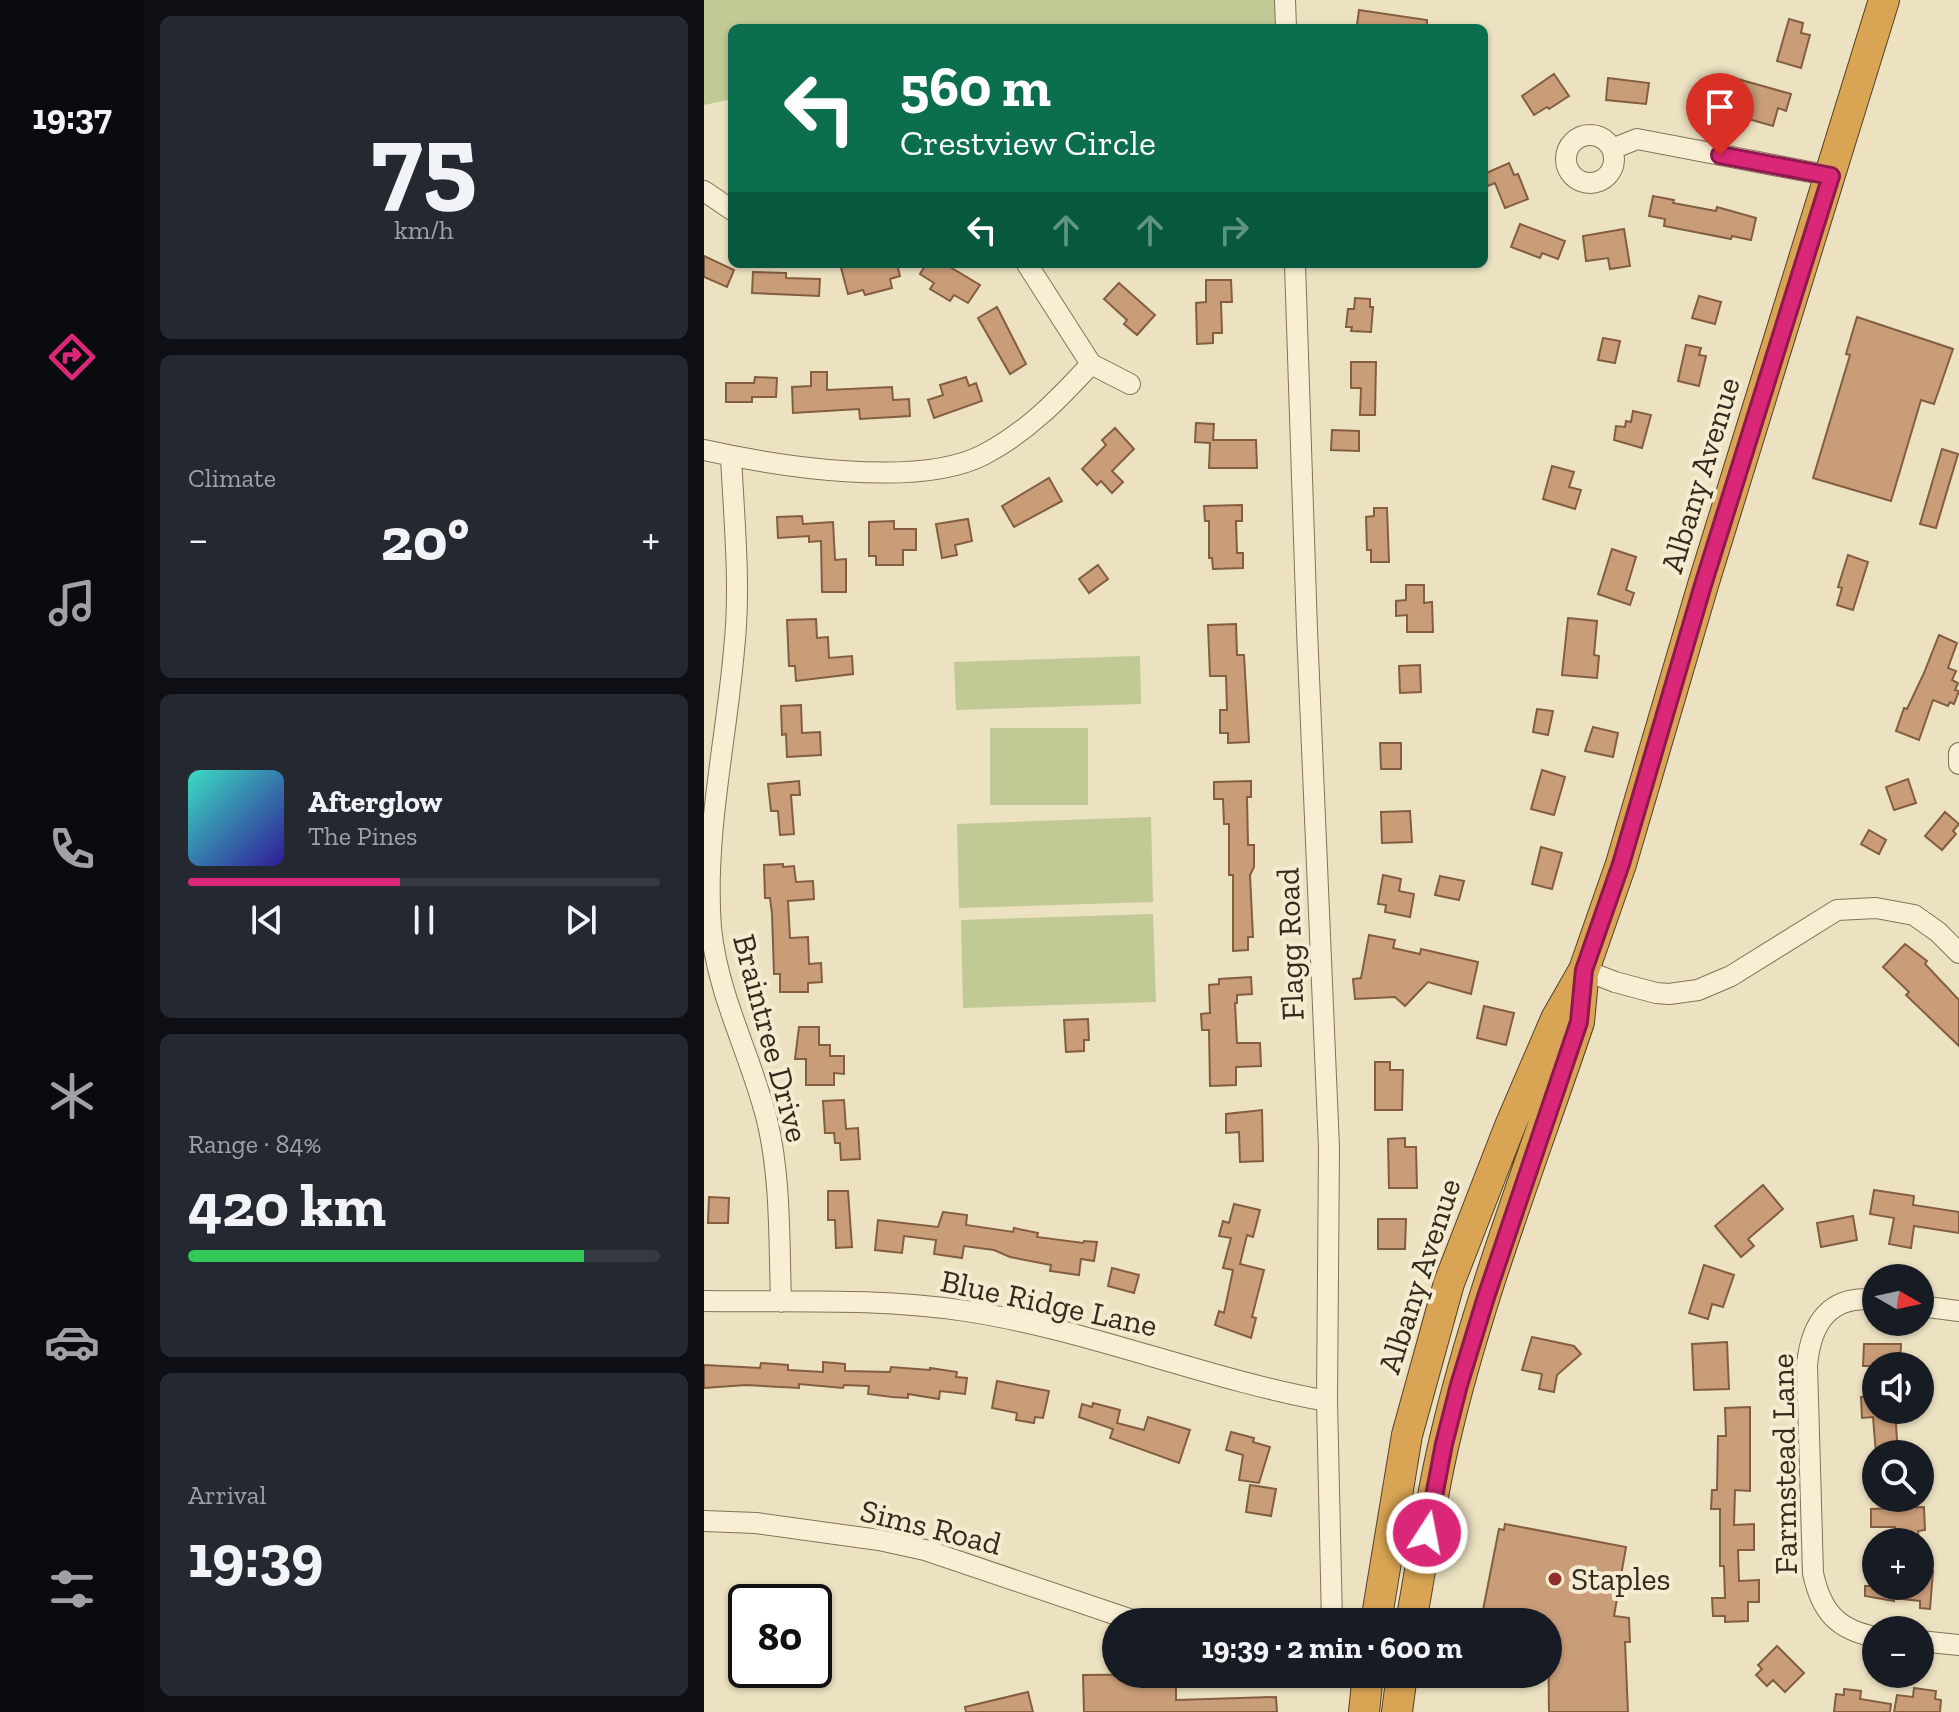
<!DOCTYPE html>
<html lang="en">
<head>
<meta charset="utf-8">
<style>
	:root { --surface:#171b24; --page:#242831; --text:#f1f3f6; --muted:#9ea1a6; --line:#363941; --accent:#db2777 }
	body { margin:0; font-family:"Zilla Slab",serif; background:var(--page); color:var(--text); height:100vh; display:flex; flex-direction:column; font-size:30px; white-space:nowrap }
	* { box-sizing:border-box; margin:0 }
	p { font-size:26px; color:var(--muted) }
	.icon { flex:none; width:44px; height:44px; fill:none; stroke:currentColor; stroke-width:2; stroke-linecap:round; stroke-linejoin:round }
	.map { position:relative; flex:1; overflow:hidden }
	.drawer { display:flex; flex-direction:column; gap:16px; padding:16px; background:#0d0f14; width:560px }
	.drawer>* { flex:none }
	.top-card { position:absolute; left:24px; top:24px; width:760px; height:244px; border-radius:12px; box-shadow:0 2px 6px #0004; background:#0b6e4f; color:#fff; overflow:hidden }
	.needle { width:52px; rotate:99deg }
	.buttons { position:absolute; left:1158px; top:1264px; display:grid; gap:16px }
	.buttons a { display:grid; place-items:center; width:72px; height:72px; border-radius:50%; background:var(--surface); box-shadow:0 2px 6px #0004; font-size:40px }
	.speed { position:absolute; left:24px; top:1584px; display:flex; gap:16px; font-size:40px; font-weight:700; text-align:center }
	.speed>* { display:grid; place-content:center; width:104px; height:104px; border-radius:50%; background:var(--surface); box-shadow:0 2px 6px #0004; line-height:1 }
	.speed .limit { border:4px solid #111; border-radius:12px; background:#fff; color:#111 }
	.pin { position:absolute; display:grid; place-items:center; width:68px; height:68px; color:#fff; margin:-82px -34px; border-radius:50% 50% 50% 0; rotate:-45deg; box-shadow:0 0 8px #0007 }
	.pin .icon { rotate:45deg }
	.me { position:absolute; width:88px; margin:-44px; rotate:11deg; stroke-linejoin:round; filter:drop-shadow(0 0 6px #0008) }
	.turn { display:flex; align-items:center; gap:28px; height:168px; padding:0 40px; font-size:36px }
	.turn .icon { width:104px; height:104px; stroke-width:2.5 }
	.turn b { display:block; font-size:56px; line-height:68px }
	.lanes { display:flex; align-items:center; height:76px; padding:0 40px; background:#0003; justify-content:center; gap:40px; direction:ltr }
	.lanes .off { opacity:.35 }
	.big { font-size:60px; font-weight:700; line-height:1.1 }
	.drawer .card { flex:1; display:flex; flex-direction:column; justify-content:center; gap:12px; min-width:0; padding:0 28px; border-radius:12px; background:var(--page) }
	.drawer .dial { align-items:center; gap:0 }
	.dial b { font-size:104px; line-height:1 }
	.song { display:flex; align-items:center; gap:24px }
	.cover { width:96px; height:96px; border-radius:12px; background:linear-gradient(135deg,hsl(170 70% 55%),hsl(250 70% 35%)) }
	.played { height:8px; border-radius:4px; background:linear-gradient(90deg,var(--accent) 45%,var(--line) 45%) }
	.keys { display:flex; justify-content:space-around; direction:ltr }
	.heat { display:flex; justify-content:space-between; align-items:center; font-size:44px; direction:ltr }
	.charge { height:12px; border-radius:6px; background:linear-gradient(90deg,#34c759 84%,var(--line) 0) }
	.trip { position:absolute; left:398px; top:1608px; width:460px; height:80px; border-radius:40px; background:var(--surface); box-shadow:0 2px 6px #0004; font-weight:700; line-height:80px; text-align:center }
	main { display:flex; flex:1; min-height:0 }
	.menu { display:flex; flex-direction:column; width:144px; justify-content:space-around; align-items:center; background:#090b0e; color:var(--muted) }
	.menu .icon { width:56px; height:56px }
	.menu .selected { color:var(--accent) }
	.menu b { font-size:36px; color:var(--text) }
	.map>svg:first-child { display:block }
	.green { fill:#c1c995 }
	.building { fill:#c99d78; stroke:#835e40; stroke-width:2 }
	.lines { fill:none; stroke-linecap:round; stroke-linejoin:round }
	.minor-casing { stroke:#857259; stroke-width:22 }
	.highway-casing { stroke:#52402e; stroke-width:32 }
	.minor { stroke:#f7eed4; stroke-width:20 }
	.highway { stroke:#d9a554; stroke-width:30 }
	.route-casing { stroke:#8e194d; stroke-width:20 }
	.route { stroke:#db2777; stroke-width:14 }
	.poi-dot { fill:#912f2b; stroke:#f4ebd0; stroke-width:3 }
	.labels { text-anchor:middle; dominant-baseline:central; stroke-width:8; stroke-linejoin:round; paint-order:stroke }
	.street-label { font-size:32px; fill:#352a1d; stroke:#f4ebd0 }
	.poi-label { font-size:32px; fill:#352a1d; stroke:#f4ebd0; text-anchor:start }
</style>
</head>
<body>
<main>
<nav class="menu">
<b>19:37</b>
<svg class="icon selected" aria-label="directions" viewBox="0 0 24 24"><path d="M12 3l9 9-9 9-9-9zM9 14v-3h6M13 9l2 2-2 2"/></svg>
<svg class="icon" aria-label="music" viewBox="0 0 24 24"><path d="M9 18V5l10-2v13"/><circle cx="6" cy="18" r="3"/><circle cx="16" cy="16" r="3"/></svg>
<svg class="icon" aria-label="phone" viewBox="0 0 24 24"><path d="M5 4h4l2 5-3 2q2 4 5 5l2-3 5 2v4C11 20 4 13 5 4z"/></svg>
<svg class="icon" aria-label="climate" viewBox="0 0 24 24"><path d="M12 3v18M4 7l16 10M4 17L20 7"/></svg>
<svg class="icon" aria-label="car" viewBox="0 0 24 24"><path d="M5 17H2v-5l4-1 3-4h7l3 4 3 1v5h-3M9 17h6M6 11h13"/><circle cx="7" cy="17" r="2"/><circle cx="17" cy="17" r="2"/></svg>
<svg class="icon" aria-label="filters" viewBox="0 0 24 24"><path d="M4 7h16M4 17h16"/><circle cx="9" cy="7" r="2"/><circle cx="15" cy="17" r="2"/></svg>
</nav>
<section class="drawer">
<div class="card dial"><b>75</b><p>km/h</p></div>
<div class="card"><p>Climate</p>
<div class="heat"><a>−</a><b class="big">20°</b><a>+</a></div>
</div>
<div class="card">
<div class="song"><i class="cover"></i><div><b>Afterglow</b><p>The Pines</p></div></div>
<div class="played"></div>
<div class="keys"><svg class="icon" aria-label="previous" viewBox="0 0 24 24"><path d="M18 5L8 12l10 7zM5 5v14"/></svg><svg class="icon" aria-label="pause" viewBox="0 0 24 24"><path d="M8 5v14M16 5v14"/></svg><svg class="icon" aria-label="next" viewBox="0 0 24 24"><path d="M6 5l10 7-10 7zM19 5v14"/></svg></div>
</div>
<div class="card"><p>Range · 84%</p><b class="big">420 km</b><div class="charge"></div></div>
<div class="card"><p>Arrival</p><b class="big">19:39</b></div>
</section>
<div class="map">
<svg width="1255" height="1712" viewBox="0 0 1255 1712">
	<rect width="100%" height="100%" fill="#ece1c1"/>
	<path class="green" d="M0 0H572L573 28H28V99L0 105Z
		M436 656 437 704 252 710 250 662Z
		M286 728H384V805H286Z
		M447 817 449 902 255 908 253 824Z
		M449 914 452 1002 259 1008 257 920Z"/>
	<path class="building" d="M655 10 723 20V28H657V25H653Z
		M1085 19 1099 23 1097 33 1106 35 1097 68 1073 61Z
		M850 74 865 96 845 109 843 107 830 115 818 96Z
		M904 78 945 83 942 104 902 100Z
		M1030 78 1087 94 1082 111 1074 108 1069 126 1041 118 1046 100 1026 94Z
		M805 163 810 175 814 174 824 199 801 208 791 183 784 186 780 174Z
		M949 196 970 200 969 203 1012 211 1013 207 1052 218 1047 240 1028 236 1027 239 960 226 961 219 945 216Z
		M816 224 861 241 854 259 838 253 836 258 807 247Z
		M920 229 926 266 906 269 904 258 882 261 879 236Z
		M0 256 30 270 23 287 0 277Z
		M136 264H193L196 276 186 279 188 288 161 295 159 290 144 294Z
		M222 264H241L276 285 264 303 250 295 246 301 226 289 230 283 216 274Z
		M49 272 82 273V278L116 279 115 296 48 293Z
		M502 280H527L528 302H517L518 333H509V343L493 344 492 303 502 302Z
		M415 283 451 315 433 335 420 324 423 320 400 299Z
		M995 296 1017 302 1011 324 988 318Z
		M651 298 666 299V307H669L667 332 647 331 648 327H642L644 309H650Z
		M293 307 322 364 306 374 274 318Z
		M1153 317 1249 349 1230 404 1217 400 1187 501 1109 478 1146 355 1142 354Z
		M899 338 916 341 911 363 894 360Z
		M982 345 997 348 995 355 1002 356 995 386 974 381Z
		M647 362H672L671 415H656L657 388H647Z
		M107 372H123V390L188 387 189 400 205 399 206 416 156 419 155 409 89 413 88 387 107 386Z
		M51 377 73 378 72 397H48V402H22V383H50Z
		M262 377 265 386 272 383 278 401 230 418 224 400 239 395 236 385Z
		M929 411 947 415 938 448 910 440 912 426 921 427 922 421 927 422Z
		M492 423 510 424 509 440H552L553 468H505L506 443 491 442Z
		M411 428 430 449 408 471 419 482 408 493 397 481 393 485 378 469 402 445 398 440Z
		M628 430 655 431V451L627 450Z
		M1238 449 1254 454 1232 528 1216 524Z
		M848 466 870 472 865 487 877 490 871 509 839 499Z
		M345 478 358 501 310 527 298 506Z
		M538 505V521H532L533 553H539V568L509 569 508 558H505V521H501L500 506Z
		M670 508H683L685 562H667V550H663L662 517 670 516Z
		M98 516 99 524 129 522 131 560 142 559V592H118L117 541 105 542V536L74 538 73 517Z
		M264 519 268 541 251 545 253 555 238 558 232 524Z
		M190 521V529H212V550H199V565H172V556H165V522Z
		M908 549 932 557 922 590 930 593 926 605 894 594Z
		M1144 555 1164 562 1149 610 1133 605 1138 588 1134 587Z
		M394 565 404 579 385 593 375 579Z
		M702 585H720V603L728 602 729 632H703V615L692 616V601L702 600Z
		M864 618 893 621 890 655 895 656 893 678 858 675Z
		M112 619 113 638 124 637 125 658 148 656 149 674 92 681 91 666H85L83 620Z
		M532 624 533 655H540L545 742 524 743V733H516V710H523L522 676H506L504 625Z
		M1235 635 1253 643 1244 668 1252 671 1248 680 1254 683 1251 690 1255 691 1250 704 1246 702 1244 706 1229 700 1215 740 1192 731 1200 708 1203 709 1220 673Z
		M716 665 717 692 696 693 695 666Z
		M97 705 98 733 116 732 117 755 83 757 82 734 78 735 77 706Z
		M833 709 849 711 844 735 829 732Z
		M889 727 914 733 909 757 881 751Z
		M676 743H697V769H677Z
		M838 770 861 777 850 815 827 809Z
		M1204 779 1212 803 1190 810 1182 787Z
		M95 781 96 795H87L90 834 76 835 74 811H67L64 784Z
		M547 781V797H543L544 845H550V867L546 875 549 937H544V950L529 951V875H525V824H520L519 799H510V782Z
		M706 811 708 842 678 843 677 812Z
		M1241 812 1255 824 1249 831 1252 834 1238 850 1221 836Z
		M1165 830 1182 840 1175 854 1157 844Z
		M837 847 858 853 848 889 828 884Z
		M79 864V867L90 866 92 882 109 881 110 899 84 901 86 938 104 937 105 964 117 963 118 982 104 983V992H76V974H70L68 914 66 898H61L60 865Z
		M679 875 697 879 695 891 710 894 706 917 681 912 682 905 674 904Z
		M736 876 760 881 755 900 731 895Z
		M665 935 691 940 689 948 716 954 717 949 774 962 767 994 724 982 701 1006 691 997 651 999 649 979 657 978Z
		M1201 944 1223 961 1221 964 1255 1000V1046L1202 995 1205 992 1179 967Z
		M547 977 548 994 533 995V1003H531L533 1043H556L557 1066 532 1067V1085L506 1086 505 1030H498L497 1014 506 1013 505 985 515 984V979Z
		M780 1006 810 1013 802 1045 773 1038Z
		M384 1019 385 1040H380V1051L362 1052 360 1020Z
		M95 1027H115V1045H126V1056H140V1074L130 1073V1085H102V1059H91Z
		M671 1062H686V1070H699L698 1110H671Z
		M140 1100 142 1129 154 1128 156 1159 137 1160 136 1143H131L130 1133H121L119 1101Z
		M558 1110 559 1161 536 1162 535 1132 522 1133V1114Z
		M701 1138V1147H712L713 1188H685L684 1139Z
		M1059 1185 1079 1209 1044 1239 1050 1246 1037 1257 1011 1226Z
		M1170 1190 1210 1196 1209 1205 1255 1212V1233L1210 1226 1207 1248 1185 1244 1190 1218 1166 1214Z
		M124 1191H144L148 1247 132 1248 131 1220H124Z
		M5 1197 25 1198 24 1223H4Z
		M530 1204 556 1210 549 1237 543 1235 536 1264 560 1270 548 1317 552 1318 547 1338 511 1325 515 1311 520 1313 529 1270 519 1268 527 1238 515 1236 519 1221 525 1223Z
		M239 1212 263 1215 262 1225 309 1232 310 1228 334 1233 333 1237 379 1243 380 1241 393 1242 390 1261 377 1259 375 1275 346 1271 347 1265 306 1257 290 1250 260 1246 258 1258 230 1254 232 1240 200 1236 198 1253 171 1250 174 1220 234 1227Z
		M1149 1216 1153 1240 1117 1247 1113 1223Z
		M674 1219H702L701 1249H674Z
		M1000 1265 1030 1275 1019 1307 1008 1304 1004 1319 985 1313Z
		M408 1268 435 1275 430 1293 404 1286Z
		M828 1337 870 1346 877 1354 853 1375 850 1392 835 1389 838 1374 818 1370Z
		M1023 1342 1025 1389 990 1390 988 1344Z
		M1160 1344H1197L1196 1366H1159Z
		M119 1362 141 1364V1371L186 1372 187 1367 226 1370V1368L253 1372 252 1377 263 1378 261 1394 236 1391 235 1399 204 1394V1398L188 1397 164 1394 165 1386 140 1385 139 1388 95 1384V1388L42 1385 0 1388V1365L56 1368 57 1363 84 1365V1370L119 1372Z
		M293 1381 345 1391 339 1418 331 1417 330 1423 312 1420 313 1413 288 1408Z
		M1172 1396V1410H1191L1194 1454H1172L1169 1417 1158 1418 1157 1397Z
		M389 1403 416 1410 413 1423 440 1430 444 1417 486 1430 475 1463 406 1438 409 1429 375 1417 378 1404 388 1407Z
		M1046 1407V1491L1031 1490 1030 1525 1050 1524V1550H1034L1035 1581 1055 1580V1602H1044V1621L1021 1622V1616H1009L1008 1598H1021L1020 1566H1016V1509H1007L1008 1490H1013L1014 1436H1022L1021 1408Z
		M527 1432 550 1438 549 1442 566 1447 555 1483 535 1480 539 1455 522 1450Z
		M546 1485 572 1489 567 1516 542 1512Z
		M1220 1507 1221 1530 1214 1531 1215 1542H1191V1527H1167V1509Z
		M801 1524 922 1547 910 1616 925 1618 926 1642H921L924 1712H845L844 1622H815L784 1616V1612L779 1610 795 1529 800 1530Z
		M1216 1569 1229 1571 1226 1609 1216 1608V1601L1190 1598V1601L1161 1596V1586H1216Z
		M1073 1646 1100 1673 1081 1692 1069 1680 1063 1686 1052 1675 1058 1669 1054 1665Z
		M472 1674V1700L572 1697 573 1712H380L379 1675Z
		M1210 1688 1232 1691 1231 1699 1237 1700 1236 1712H1190L1193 1695 1209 1697Z
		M1140 1689 1157 1691 1156 1699 1187 1704 1186 1712H1130L1132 1694 1140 1695Z
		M324 1692 329 1712H262L261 1707Z"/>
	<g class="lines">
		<defs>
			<path id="minor" d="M581 0 582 28
				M862 159a24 24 0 1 1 48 0a24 24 0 1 1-48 0Z
				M908 149 933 139 1127 176
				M0 191 28 210
				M323 264 387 364 426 384
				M591 264 603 630 625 1148 623 1401 628 1622
				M0 450C72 466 213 489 279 455 322 433 355 399 387 364
				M27 456C30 520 37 587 30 650 22 743 0 835 7 928 14 997 47 1055 63 1120 77 1178 75 1242 77 1302
				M1255 753V764
				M880 970 911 982 952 993 965 994 994 990 1027 976 1133 910 1172 908 1210 915 1234 932 1255 953
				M1172 1300C1126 1294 1107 1323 1103 1365L1109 1573C1117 1611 1133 1630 1172 1637
				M0 1301C87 1302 177 1298 262 1311 386 1330 501 1379 623 1401
				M1216 1306 1255 1311
				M0 1521 52 1523 175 1540 221 1550 434 1622
				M1216 1641 1255 1645"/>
			<path id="highway" d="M672 1622 703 1435 745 1283 806 1126 852 1019 880 970 917 864 999 585 1180 0
				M707 1622C718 1563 726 1502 740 1443 773 1300 828 1161 875 1022L879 980
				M660 1712 664 1674
				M693 1712 698 1674"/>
		</defs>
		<use href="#minor" class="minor-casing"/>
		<use href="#highway" class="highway-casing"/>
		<use href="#minor" class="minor"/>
		<use href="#highway" class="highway"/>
	</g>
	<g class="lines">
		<defs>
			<path id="route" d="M723 1533 740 1444 755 1385 782 1297 875 1022 880 970 917 864 999 585 1127 176 1016 155"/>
		</defs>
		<use href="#route" class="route-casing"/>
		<use href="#route" class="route"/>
	</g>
	<circle class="poi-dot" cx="851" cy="1579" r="8"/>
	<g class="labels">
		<g class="street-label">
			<text transform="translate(996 475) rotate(-73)">Albany Avenue</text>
			<text transform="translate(586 944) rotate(-92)">Flagg Road</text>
			<text transform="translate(67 1038) rotate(75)">Braintree Drive</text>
			<text transform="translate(715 1276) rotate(-72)">Albany Avenue</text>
			<text transform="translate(345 1303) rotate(12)">Blue Ridge Lane</text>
			<text transform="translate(1080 1464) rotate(-91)">Farmstead Lane</text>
			<text transform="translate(227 1527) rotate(14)">Sims Road</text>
		</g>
		<g class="poi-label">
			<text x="867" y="1579">Staples</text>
		</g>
	</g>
</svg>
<div class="buttons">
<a><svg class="needle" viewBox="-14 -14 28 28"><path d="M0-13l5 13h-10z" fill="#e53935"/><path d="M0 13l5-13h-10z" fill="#9ea1a6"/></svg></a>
<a><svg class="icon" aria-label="sound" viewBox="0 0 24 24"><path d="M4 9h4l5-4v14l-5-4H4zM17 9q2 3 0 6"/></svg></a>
<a><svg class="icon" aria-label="search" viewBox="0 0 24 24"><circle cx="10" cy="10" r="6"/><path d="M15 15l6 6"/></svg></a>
<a>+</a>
<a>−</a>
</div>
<div class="speed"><div class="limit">80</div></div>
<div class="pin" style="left:1016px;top:155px;background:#d93025"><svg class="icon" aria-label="arrive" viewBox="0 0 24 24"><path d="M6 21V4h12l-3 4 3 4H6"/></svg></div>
<svg class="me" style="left:723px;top:1533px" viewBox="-20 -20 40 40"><circle r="17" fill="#db2777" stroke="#fff" stroke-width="3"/><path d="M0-11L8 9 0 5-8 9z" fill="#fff"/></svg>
<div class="trip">19:39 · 2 min · 600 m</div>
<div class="top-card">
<div class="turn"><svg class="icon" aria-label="left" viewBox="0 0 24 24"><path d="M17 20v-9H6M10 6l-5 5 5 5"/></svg><div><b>560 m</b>Crestview Circle</div></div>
<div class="lanes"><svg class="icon" aria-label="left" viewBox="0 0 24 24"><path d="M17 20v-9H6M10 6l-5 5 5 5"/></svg><svg class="icon off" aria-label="ahead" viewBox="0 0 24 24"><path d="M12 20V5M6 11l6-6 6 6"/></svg><svg class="icon off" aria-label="ahead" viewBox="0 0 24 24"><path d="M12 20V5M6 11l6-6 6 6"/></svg><svg class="icon off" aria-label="right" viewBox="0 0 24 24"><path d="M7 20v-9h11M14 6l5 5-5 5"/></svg></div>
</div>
</div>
</main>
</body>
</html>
